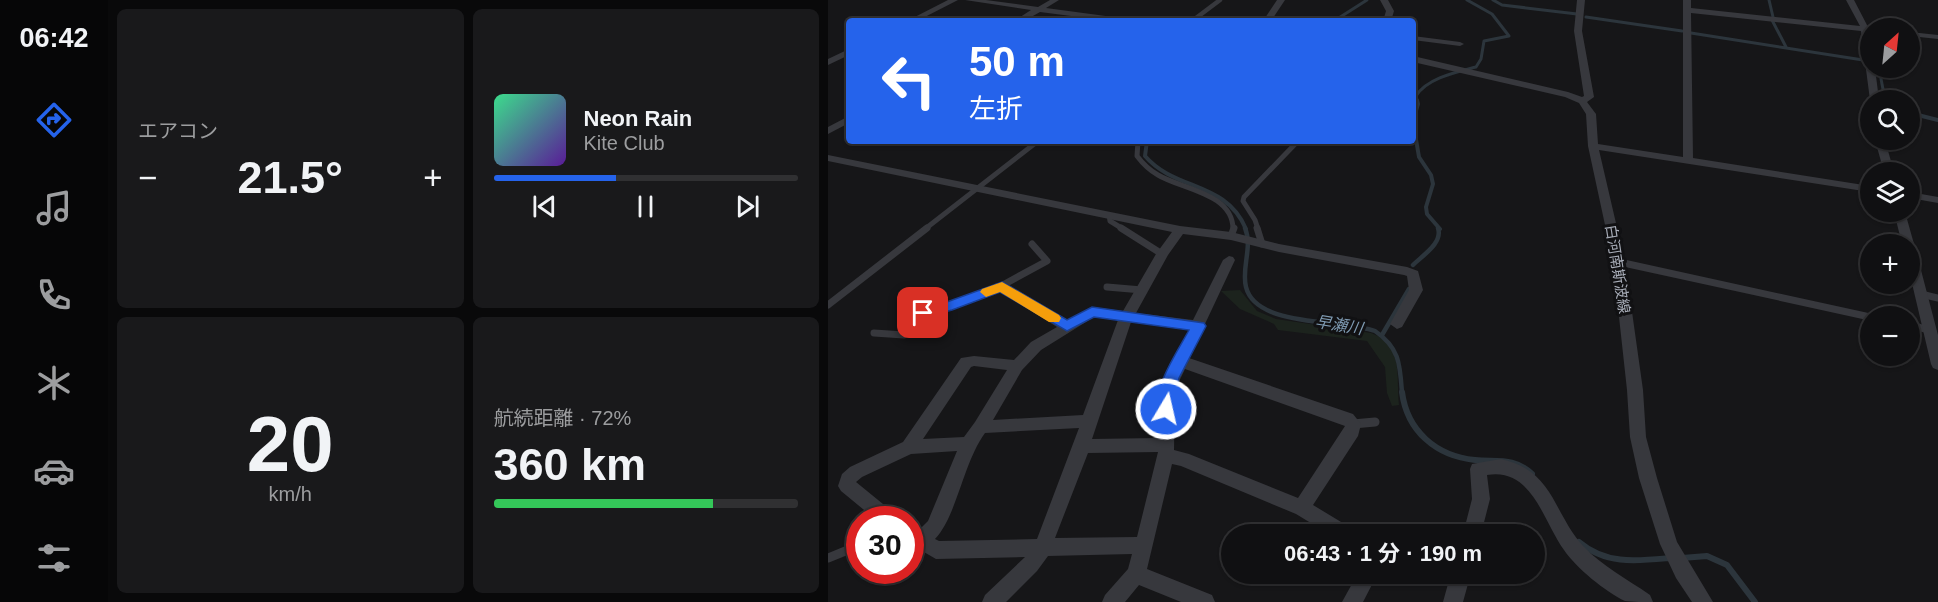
<!DOCTYPE html>
<html lang="ja">
<head>
<meta charset="utf-8">
<style>
	:root { --surface:#101012; --page:#19191b; --text:#f1f3f6; --muted:#9c9d9f; --line:#303032; --accent:#2563eb }
	body { margin:0; font-family:Helvetica,"Noto Sans JP",sans-serif; background:var(--page); color:var(--text); height:100vh; display:flex; flex-direction:column; font-size:22px; white-space:nowrap }
	* { box-sizing:border-box; margin:0 }
	p { font-size:20px; color:var(--muted) }
	.icon { flex:none; width:33px; height:33px; fill:none; stroke:currentColor; stroke-width:2; stroke-linecap:round; stroke-linejoin:round }
	.map { position:relative; flex:1; overflow:hidden }
	.details { display:flex; flex-direction:column; gap:9px; padding:9px; background:#09090a; width:720px }
	.details>* { flex:none }
	.banner { position:absolute; left:18px; top:18px; width:570px; height:126px; border-radius:6px; box-shadow:0 2px 4px #0004,0 0 0 2px var(--line); background:#2563eb; color:#fff; overflow:hidden }
	.needle { width:39px; rotate:27deg }
	.fabs { position:absolute; left:1032px; top:18px; display:grid; gap:12px }
	.fabs a { display:grid; place-items:center; width:60px; height:60px; border-radius:50%; background:var(--surface); box-shadow:0 2px 4px #0004,0 0 0 2px var(--line); font-size:30px }
	.speed { position:absolute; left:18px; top:506px; display:flex; gap:12px; font-size:30px; font-weight:700; text-align:center }
	.speed>* { display:grid; place-content:center; width:78px; height:78px; border-radius:50%; background:var(--surface); box-shadow:0 2px 4px #0004,0 0 0 2px var(--line); line-height:1 }
	.speed .limit { border:9px solid #d22; background:#fff; color:#111 }
	.pin { position:absolute; display:grid; place-items:center; width:51px; height:51px; color:#fff; margin:-26px; border-radius:12px; box-shadow:0 3px 9px #0006 }
	.me { position:absolute; width:66px; margin:-33px; rotate:9deg; stroke-linejoin:round; filter:drop-shadow(0 0 4px #0008) }
	.turn { display:flex; align-items:center; gap:21px; height:126px; padding:0 24px; font-size:27px }
	.turn .icon { width:78px; height:78px; stroke-width:2.5 }
	.turn b { display:block; font-size:42px; line-height:51px }
	.big { font-size:45px; font-weight:700; line-height:1.1 }
	.details .widget { flex:1; display:flex; flex-direction:column; justify-content:center; gap:9px; min-width:0; padding:0 21px; border-radius:9px; background:var(--page) }
	.details .dial { align-items:center; gap:0 }
	.dial b { font-size:78px; line-height:1 }
	.song { display:flex; align-items:center; gap:18px }
	.cover { width:72px; height:72px; border-radius:9px; background:linear-gradient(135deg,hsl(150 70% 55%),hsl(270 70% 35%)) }
	.played { height:6px; border-radius:3px; background:linear-gradient(90deg,var(--accent) 40%,var(--line) 40%) }
	.keys { display:flex; justify-content:space-around; direction:ltr }
	.heat { display:flex; justify-content:space-between; align-items:center; font-size:33px; direction:ltr }
	.charge { height:9px; border-radius:4px; background:linear-gradient(90deg,#34c759 72%,var(--line) 0) }
	.details .tiles { flex:1; display:grid; gap:9px; grid-template-columns:repeat(2,1fr) }
	.trip { position:absolute; left:393px; top:524px; width:324px; height:60px; border-radius:30px; background:var(--surface); box-shadow:0 2px 4px #0004,0 0 0 2px var(--line); font-weight:700; line-height:60px; text-align:center }
	main { display:flex; flex:1; min-height:0 }
	.tab-bar { display:flex; flex-direction:column; width:108px; justify-content:space-around; align-items:center; background:#060607; color:var(--muted) }
	.tab-bar .icon { width:42px; height:42px }
	.tab-bar .selected { color:var(--accent) }
	.tab-bar b { font-size:27px; color:var(--text) }
	.map>svg:first-child { display:block }
	.green { fill:#1c231d }
	.lines { fill:none; stroke-linecap:round; stroke-linejoin:round }
	.stream-far3 { stroke:#2c353c; stroke-width:3 }
	.stream-far2 { stroke:#2c353c; stroke-width:4 }
	.stream-far1 { stroke:#2c353c; stroke-width:4.5 }
	.stream { stroke:#2c353c; stroke-width:6 }
	.lane-far3 { stroke:#37383d; stroke-width:4.5 }
	.lane-far2 { stroke:#37383d; stroke-width:5 }
	.lane-far1 { stroke:#37383d; stroke-width:7 }
	.lane { stroke:#37383d; stroke-width:9 }
	.street { fill:#37383d; fill-rule:evenodd }
	.route { fill:#2563eb; stroke:#184099; stroke-width:1.5 }
	.slow { fill:#f59e0b }
	.labels { text-anchor:middle; dominant-baseline:central; stroke-width:6; stroke-linejoin:round; paint-order:stroke }
	.street-label { font-size:15px; fill:#a8adb8; stroke:#111113 }
	.water-label { font-size:16px; font-style:italic; fill:#7f9bb3; stroke:#111113 }
</style>
</head>
<body>
<main>
<nav class="tab-bar">
<b>06:42</b>
<svg class="icon selected" aria-label="directions" viewBox="0 0 24 24"><path d="M12 3l9 9-9 9-9-9zM9 14v-3h6M13 9l2 2-2 2"/></svg>
<svg class="icon" aria-label="music" viewBox="0 0 24 24"><path d="M9 18V5l10-2v13"/><circle cx="6" cy="18" r="3"/><circle cx="16" cy="16" r="3"/></svg>
<svg class="icon" aria-label="phone" viewBox="0 0 24 24"><path d="M5 4h4l2 5-3 2q2 4 5 5l2-3 5 2v4C11 20 4 13 5 4z"/></svg>
<svg class="icon" aria-label="climate" viewBox="0 0 24 24"><path d="M12 3v18M4 7l16 10M4 17L20 7"/></svg>
<svg class="icon" aria-label="car" viewBox="0 0 24 24"><path d="M5 17H2v-5l4-1 3-4h7l3 4 3 1v5h-3M9 17h6M6 11h13"/><circle cx="7" cy="17" r="2"/><circle cx="17" cy="17" r="2"/></svg>
<svg class="icon" aria-label="filters" viewBox="0 0 24 24"><path d="M4 7h16M4 17h16"/><circle cx="9" cy="7" r="2"/><circle cx="15" cy="17" r="2"/></svg>
</nav>
<section class="details">
<div class="tiles">
<div class="widget"><p>エアコン</p>
<div class="heat"><a>−</a><b class="big">21.5°</b><a>+</a></div>
</div>
<div class="widget">
<div class="song"><i class="cover"></i><div><b>Neon Rain</b><p>Kite Club</p></div></div>
<div class="played"></div>
<div class="keys"><svg class="icon" aria-label="previous" viewBox="0 0 24 24"><path d="M18 5L8 12l10 7zM5 5v14"/></svg><svg class="icon" aria-label="pause" viewBox="0 0 24 24"><path d="M8 5v14M16 5v14"/></svg><svg class="icon" aria-label="next" viewBox="0 0 24 24"><path d="M6 5l10 7-10 7zM19 5v14"/></svg></div>
</div>
<div class="widget dial"><b>20</b><p>km/h</p></div>
<div class="widget"><p>航続距離 · 72%</p><b class="big">360 km</b><div class="charge"></div></div>
</div>
</section>
<div class="map">
<svg width="1110" height="602" viewBox="0 0 1110 602">
	<rect width="100%" height="100%" fill="#161618"/>
	<path class="green" d="M412 290 429 311 448 319 543 333C576 345 568 376 571 405L564 406 559 393 557 367 539 341 450 330 446 324 412 309 393 291Z"/>
	<g class="lines">
		<path class="stream-far3" d="M665 0 674 5 749 14
			M941 0 945 17
			M758 17 854 31
			M944 20 958 47
			M506 21 539 0
			M863 33 1035 60
			M1051 68 1057 100
			M589 101 588 96C599 78 629 72 648 67L653 59 656 41 681 36 664 14 639 0"/>
		<path class="stream-far2" d="M1082 113 1110 120
			M585 121 590 104 589 100
			M585 122 591 157 603 175 605 184 598 207 599 214 612 229
			M319 141 317 156C347 191 398 181 418 229"/>
		<path class="stream-far1" d="M417 228C425 247 413 268 418 287 428 328 515 319 547 331 572 348 572 365 574 393
			M585 265C595 255 615 243 610 228
			M554 335 581 289"/>
		<path class="stream" d="M574 392C579 431 608 456 647 460 670 462 686 457 704 474
			M751 542C778 565 809 561 842 558
			M854 558 879 556 899 565 927 602"/>
		<path class="lane-far3" d="M364 21 392 0"/>
		<path class="lane-far2" d="M310 141 309 156C315 164 321 170 330 175 353 189 405 193 405 229
			M281 215 282 221 295 229
			M97 229 210 141
			M430 229 427 220 415 201 416 197 470 141"/>
		<path class="lane-far1" d="M293 228 334 254
			M429 228 434 244
			M403 236 406 228
			M791 262 1042 317
			M279 287 314 290
			M1093 294 1110 298
			M0 305 99 228
			M1082 325 1101 330
			M46 333 76 335 95 313 119 307 173 286 219 261 204 244"/>
		<path class="lane" d="M525 424 547 422
			M0 558 32 545"/>
		<path class="street" d="M120 0H130L89 21H79Z
			M137 0H158L210 7 222 0H231L218 8 300 19 304 21H282L212 12 196 21H186L203 10Z
			M449 0H457L443 21H435Z
			M552 0H560L566 11 563 21H555L558 11Z
			M749 0H757L754 31 766 97 759 102 768 114 770 144 855 157V0H863V8L1032 26 1018 0H1026L1040 27 1045 28H1042L1041 32 1042 68H1047L1051 100H1042L1033 31 863 13 865 158 1042 186V192L771 150 797 262 815 390 818 437 829 478 849 542 885 602H864L848 578 832 544 811 478 802 437 799 390 785 262 760 146 758 114 751 103 737 97 585 62V56L740 92 754 97 756 96 746 31Z
			M1082 32 1110 35V39L1082 36Z
			M585 36 632 42 636 44 632 46 585 40Z
			M21 49V55L0 65V59Z
			M21 116V123L0 134V127Z
			M1047 140H1057L1066 172H1056Z
			M0 155 352 226 403 232 451 244 579 267 590 271 595 290 574 327 569 329 562 324 581 290 579 276 576 275 451 252 403 240 355 234 340 255 308 313 365 320 395 260 401 256 405 257 407 260 361 358 525 414 533 424 530 436 485 505 523 528 526 534H501L468 514 353 466 344 464 319 569 384 595 387 602H353L311 585 297 602H274L277 595 300 569 304 554 220 556 209 571 178 602H154L157 595 197 557 108 559 82 544V525L92 529 100 521 129 451 83 454 34 477 28 482 66 513 69 519H47L13 491 10 486 14 474 22 467 75 442 133 358 146 356 186 360 203 342 229 327 168 289 166 286 168 283H178L240 320 264 307 295 311 328 254 344 232 0 161ZM266 317 290 320 255 415 165 420 194 370 213 350ZM303 322 361 330 331 390 330 438 264 439ZM146 366 179 370 147 422 136 437 95 439 143 367ZM357 369 517 426 470 498 361 454 346 450 347 390ZM251 428 209 539 111 541 107 539C129 516 135 463 157 433ZM330 452 309 537 227 538 260 453Z
			M1082 192 1110 197V203L1082 198Z
			M1066 212H1077L1086 244 1083 247 1088 251 1110 335V370L1105 368 1103 364 1082 275V244H1074Z
			M673 459C726 471 724 511 755 546 774 566 799 579 822 595L825 602C817 602 804 602 797 601 778 592 748 568 736 550 715 521 704 467 659 475L662 499 653 534H635L644 499 642 469 644 464Z
			M530 573H550L535 602H514Z
			M623 573H643L635 602H615Z"/>
	</g>
	<path class="route" d="M174 282 239 320 264 307 376 323 378 326 351 378 344 413 338 415 332 413C321 392 351 349 361 330L266 317 239 331 172 292 124 310 95 318 88 313 90 309 116 303Z"/>
	<path class="slow" d="M174 282 231 315 233 318 231 322H221L172 292 158 297 152 292 154 289Z"/>
	<g class="labels">
		<g class="street-label">
			<text transform="translate(790 269) rotate(81)">白河南斯波線</text>
		</g>
		<g class="water-label">
			<text transform="translate(511 325) rotate(9)">早瀬川</text>
		</g>
	</g>
</svg>
<div class="fabs">
<a><svg class="needle" viewBox="-14 -14 28 28"><path d="M0-13l5 13h-10z" fill="#e53935"/><path d="M0 13l5-13h-10z" fill="#9c9d9f"/></svg></a>
<a><svg class="icon" aria-label="search" viewBox="0 0 24 24"><circle cx="10" cy="10" r="6"/><path d="M15 15l6 6"/></svg></a>
<a><svg class="icon" aria-label="layers" viewBox="0 0 24 24"><path d="M12 4l9 5-9 5-9-5zM3 14l9 5 9-5"/></svg></a>
<a>+</a>
<a>−</a>
</div>
<div class="speed"><div class="limit">30</div></div>
<div class="pin" style="left:95px;top:313px;background:#d93025"><svg class="icon" aria-label="arrive" viewBox="0 0 24 24"><path d="M6 21V4h12l-3 4 3 4H6"/></svg></div>
<svg class="me" style="left:338px;top:409px" viewBox="-20 -20 40 40"><circle r="17" fill="#2563eb" stroke="#fff" stroke-width="3"/><path d="M0-11L8 9 0 5-8 9z" fill="#fff"/></svg>
<div class="trip">06:43 · 1 分 · 190 m</div>
<div class="banner">
<div class="turn"><svg class="icon" aria-label="left" viewBox="0 0 24 24"><path d="M17 20v-9H6M10 6l-5 5 5 5"/></svg><div><b>50 m</b>左折</div></div>
</div>
</div>
</main>
</body>
</html>
